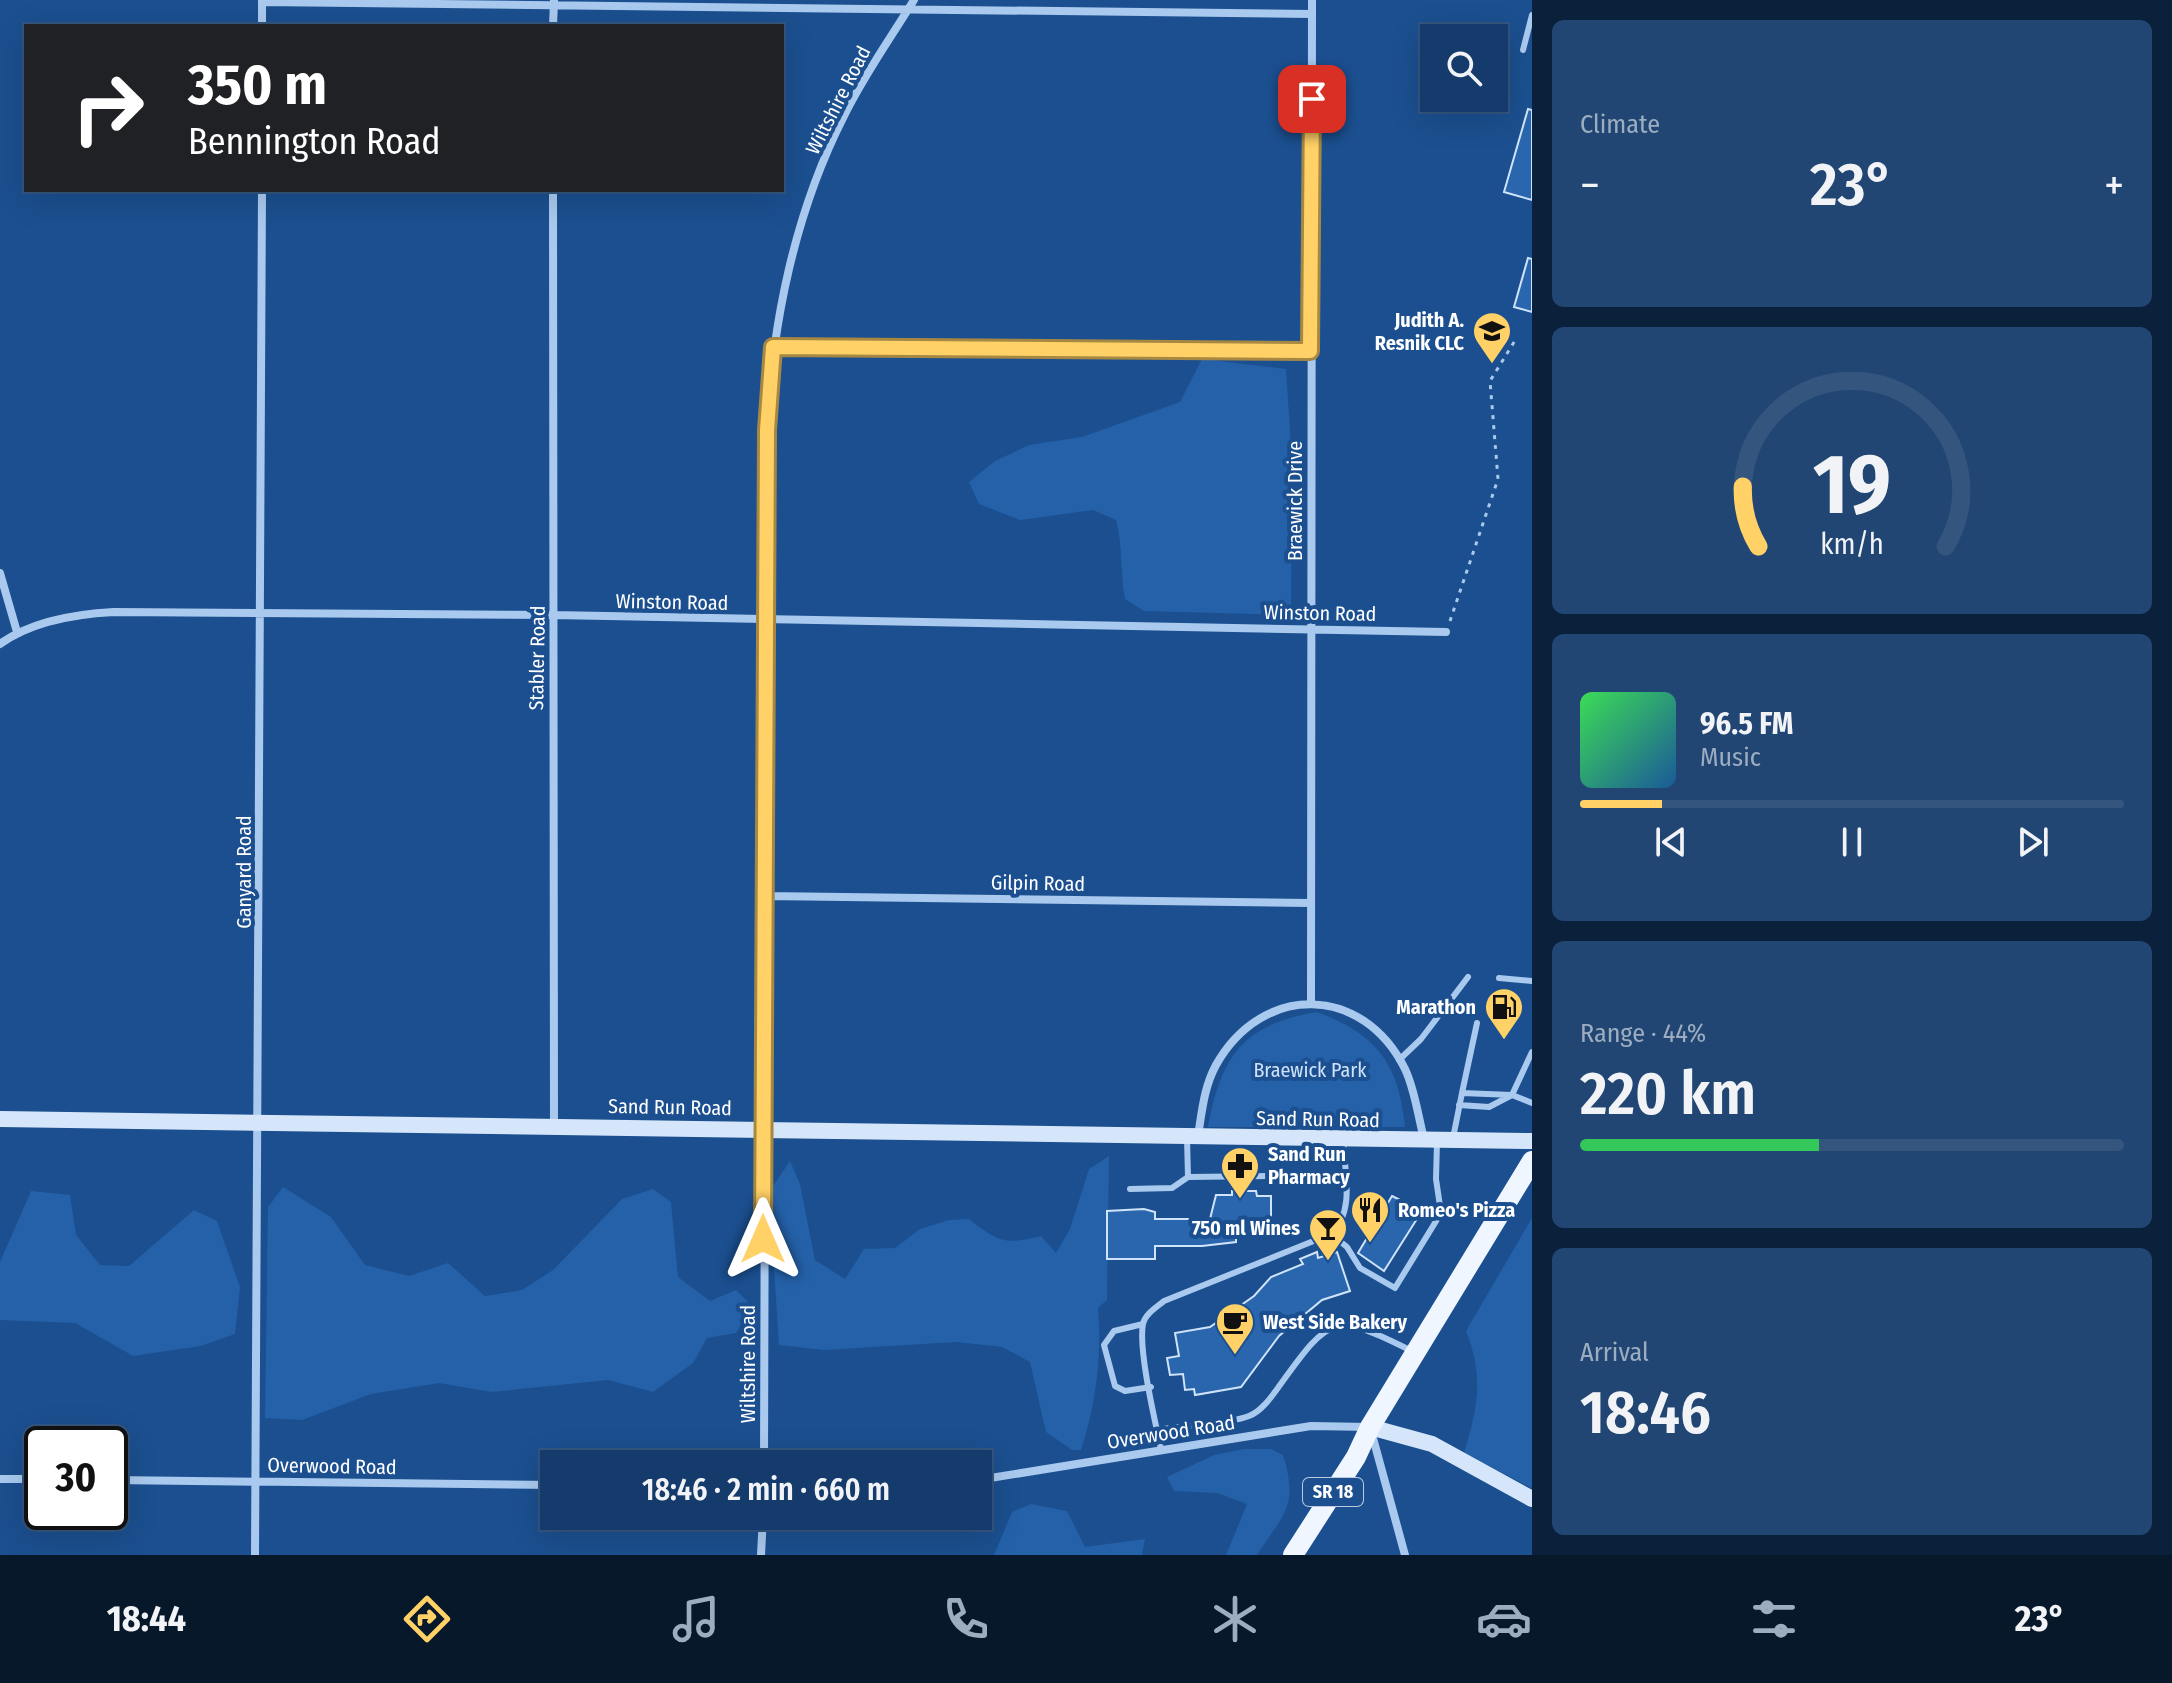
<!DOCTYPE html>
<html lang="en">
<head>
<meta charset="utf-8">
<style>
	:root { --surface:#143b6b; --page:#214673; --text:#f1f3f6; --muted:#9dadc1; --line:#33557e; --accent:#ffd166 }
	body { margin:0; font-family:"Fira Sans Condensed",sans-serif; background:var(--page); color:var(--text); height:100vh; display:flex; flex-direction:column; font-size:30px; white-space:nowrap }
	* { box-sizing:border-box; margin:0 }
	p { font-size:26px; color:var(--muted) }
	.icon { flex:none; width:44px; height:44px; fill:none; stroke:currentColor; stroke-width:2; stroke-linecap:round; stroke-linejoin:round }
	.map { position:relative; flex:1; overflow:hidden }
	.side { display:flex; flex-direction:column; gap:20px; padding:20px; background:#0b203b; width:640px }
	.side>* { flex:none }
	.top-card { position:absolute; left:24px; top:24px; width:760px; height:168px; border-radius:0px; box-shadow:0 8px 32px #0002,0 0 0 2px var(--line); background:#202124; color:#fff; overflow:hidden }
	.buttons { position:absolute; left:1420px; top:24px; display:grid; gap:16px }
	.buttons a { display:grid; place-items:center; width:88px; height:88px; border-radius:0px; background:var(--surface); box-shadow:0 8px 32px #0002,0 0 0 2px var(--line); font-size:40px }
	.speed { position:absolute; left:24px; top:1426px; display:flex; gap:16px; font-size:40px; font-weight:700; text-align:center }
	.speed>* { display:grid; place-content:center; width:104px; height:104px; border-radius:50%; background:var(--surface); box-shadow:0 8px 32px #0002,0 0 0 2px var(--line); line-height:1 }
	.speed .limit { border:4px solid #111; border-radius:12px; background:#fff; color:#111 }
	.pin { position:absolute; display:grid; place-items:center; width:68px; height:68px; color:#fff; margin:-34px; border-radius:16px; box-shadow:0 4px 12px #0006 }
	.me { position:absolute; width:88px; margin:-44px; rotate:0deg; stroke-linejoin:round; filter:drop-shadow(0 0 6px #0008) }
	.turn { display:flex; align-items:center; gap:28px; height:168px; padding:0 32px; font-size:36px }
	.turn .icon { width:104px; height:104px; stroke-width:2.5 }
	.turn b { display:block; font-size:56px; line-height:68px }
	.big { font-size:60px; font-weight:600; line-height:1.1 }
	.side .widget { flex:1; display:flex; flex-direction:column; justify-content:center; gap:12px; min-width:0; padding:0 28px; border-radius:12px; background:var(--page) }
	.side .dial { align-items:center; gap:0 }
	.dial svg { height:208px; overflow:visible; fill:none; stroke:var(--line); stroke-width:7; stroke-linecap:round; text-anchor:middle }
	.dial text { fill:var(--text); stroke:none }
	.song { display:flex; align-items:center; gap:24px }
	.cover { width:96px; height:96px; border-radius:12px; background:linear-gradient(135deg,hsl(130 70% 55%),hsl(210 70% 35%)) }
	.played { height:8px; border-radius:4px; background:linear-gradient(90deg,var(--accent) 15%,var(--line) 15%) }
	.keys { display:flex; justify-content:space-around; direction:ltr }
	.heat { display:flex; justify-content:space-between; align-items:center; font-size:44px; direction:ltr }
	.charge { height:12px; border-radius:6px; background:linear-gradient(90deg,#34c759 44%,var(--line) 0) }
	.trip { position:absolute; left:540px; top:1450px; width:452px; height:80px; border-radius:0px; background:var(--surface); box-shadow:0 8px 32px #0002,0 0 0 2px var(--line); font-weight:600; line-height:80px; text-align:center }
	.tab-bar { display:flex; height:128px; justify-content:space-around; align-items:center; background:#08182b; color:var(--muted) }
	.tab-bar .icon { width:56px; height:56px }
	.tab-bar .active { color:var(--accent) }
	.tab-bar b { font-size:36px; color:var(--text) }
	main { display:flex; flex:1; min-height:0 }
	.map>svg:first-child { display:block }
	.green { fill:#2461a8 }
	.building { fill:#2a66ad; stroke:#cfe3fa; stroke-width:2 }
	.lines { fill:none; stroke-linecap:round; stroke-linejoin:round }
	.path { stroke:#a9c9ee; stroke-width:3; stroke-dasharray:4 6; stroke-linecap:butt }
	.lane { stroke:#a9c9ee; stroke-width:6 }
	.street { stroke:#a9c9ee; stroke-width:8 }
	.secondary { stroke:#d6e6fa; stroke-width:16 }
	.primary { stroke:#f0f6ff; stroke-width:20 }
	.route-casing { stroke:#a68842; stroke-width:20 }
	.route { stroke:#ffd166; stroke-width:14 }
	.labels { text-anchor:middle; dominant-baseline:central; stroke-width:8; stroke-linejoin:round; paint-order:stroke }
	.shield { fill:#1b4f8f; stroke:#bbcadd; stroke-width:2 }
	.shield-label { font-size:18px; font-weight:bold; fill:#fff }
	.street-label { font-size:20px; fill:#fff; stroke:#1b4f8f }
	.poi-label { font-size:20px; font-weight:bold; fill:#fff; stroke:#1b4f8f; text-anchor:end }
	.park-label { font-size:20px; fill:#cfe3fa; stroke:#1b4f8f }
</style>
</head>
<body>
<main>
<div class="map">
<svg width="1532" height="1555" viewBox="0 0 1532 1555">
	<rect width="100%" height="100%" fill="#1b4f8f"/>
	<path class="green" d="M1202 359 1286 369 1292 461 1291 615 1144 611 1125 599C1120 572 1123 546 1116 520L1093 510 1020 520 979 504 969 482 995 461 1029 445 1082 437 1180 402Z
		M1317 1012C1377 1034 1399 1064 1405 1127H1208C1221 1056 1243 1024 1317 1012Z
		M1109 1156 1107 1300 1098 1308C1102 1356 1096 1404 1081 1450H1072L1046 1432 1030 1362 1002 1347 956 1342 824 1350 779 1345 771 1223 773 1186 790 1161 800 1184 815 1260 845 1279 864 1249 895 1248 920 1229 949 1220 969 1219C998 1242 1005 1245 1041 1236L1056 1253 1070 1229 1089 1169Z
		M283 1187 331 1217 365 1265 409 1276 448 1263 485 1296 522 1290 553 1270 622 1199 653 1189 671 1202 678 1277 710 1301 736 1290 752 1306 736 1333 707 1338 693 1363 653 1392 608 1380 492 1392 439 1383 371 1394 302 1420 265 1418 268 1207Z
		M31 1191 70 1195 76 1235 100 1265 129 1266 194 1210 217 1221 240 1287 235 1334 201 1346 133 1356 75 1323 0 1320V1262Z
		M1532 1218V1488L1464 1453C1478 1407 1484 1377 1466 1331Z
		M1244 1449H1271L1283 1455C1299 1507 1284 1513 1257 1555H1226L1247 1504 1217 1493 1174 1491 1167 1477 1214 1455Z
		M1031 1504 1067 1511 1085 1547 1145 1539 1142 1555H994L1012 1512Z"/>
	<path class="building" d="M1528 109 1532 110V200L1504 192Z
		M1528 258 1532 259V312L1514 307Z
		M1232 1191H1256L1257 1196H1271V1227L1236 1230V1242L1202 1246H1155V1259H1107V1211L1144 1209 1155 1212V1219H1210L1216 1195H1232Z
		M1392 1196 1422 1211 1384 1271 1358 1253Z
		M1317 1252 1318 1258 1337 1252 1350 1291 1322 1300 1279 1336 1241 1387 1195 1395 1194 1389 1185 1390 1183 1374 1170 1375 1167 1358 1179 1356 1175 1333 1210 1327 1254 1296 1271 1277 1303 1264 1300 1259Z"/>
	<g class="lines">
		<path class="path" d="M1450 621 1498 479 1490 381 1516 339"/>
		<path class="lane" d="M1523 50 1532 15
			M1499 978 1532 981
			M1399 1060 1421 1039 1468 977
			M1462 1093 1477 1023
			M1459 1105 1489 1107 1512 1095 1532 1103
			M1453 1138 1462 1093 1512 1095 1532 1052
			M1188 1177 1345 1175
			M1130 1189 1172 1188 1188 1177 1187 1138
			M1331 1234 1347 1247 1360 1268 1395 1288 1441 1213 1436 1179 1437 1142
			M1143 1324 1114 1331 1104 1345 1115 1386 1125 1391 1151 1387
			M1157 1430C1180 1426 1230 1424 1249 1416 1262 1411 1272 1396 1280 1385 1331 1314 1334 1312 1414 1352
			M1161 1449C1155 1421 1138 1349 1143 1324 1145 1314 1157 1307 1164 1301L1331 1234C1355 1212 1345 1173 1343 1141"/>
		<path class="street" d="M262 2 1312 14
			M262 26V1
			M553 26 554 1
			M553 190 554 1127
			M773 347 1310 351
			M0 573 17 632
			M0 644C32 621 75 614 114 612L554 615 1446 632
			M766 896 1310 903
			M1311 1002 1312 0
			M1198 1136C1202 1111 1204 1087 1216 1065 1262 983 1363 984 1405 1069 1415 1090 1418 1116 1424 1139
			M764 1464 767 430C772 323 795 212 844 116 864 75 890 39 914 0
			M0 1479H42
			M110 1480 554 1485
			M978 1480 1311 1426 1370 1427 1405 1555
			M255 1555 262 190
			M761 1555 763 1516"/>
		<path class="secondary" d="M0 1119 1532 1141
			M1370 1427 1432 1444 1532 1499"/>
		<path class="primary" d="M1293 1555 1356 1457 1370 1427 1532 1161"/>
	</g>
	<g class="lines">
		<defs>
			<path id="route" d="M763 1239 767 430 773 347 1310 351 1312 99"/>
		</defs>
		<use href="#route" class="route-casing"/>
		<use href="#route" class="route"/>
	</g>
	<defs>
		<symbol id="school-pin" viewBox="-11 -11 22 30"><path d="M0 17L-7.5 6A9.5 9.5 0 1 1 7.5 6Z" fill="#ffd166" stroke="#1b4f8f"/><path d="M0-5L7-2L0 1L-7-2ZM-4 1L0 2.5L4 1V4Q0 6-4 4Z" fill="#111"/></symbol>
		<symbol id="fuel-pin" viewBox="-11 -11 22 30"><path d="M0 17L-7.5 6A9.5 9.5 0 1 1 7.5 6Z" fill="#ffd166" stroke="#1b4f8f"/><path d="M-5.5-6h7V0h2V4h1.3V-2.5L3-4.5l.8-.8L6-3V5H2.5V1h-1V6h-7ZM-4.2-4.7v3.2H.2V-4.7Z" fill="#111"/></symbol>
		<symbol id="pharmacy-pin" viewBox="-11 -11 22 30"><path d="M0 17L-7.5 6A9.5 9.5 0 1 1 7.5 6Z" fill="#ffd166" stroke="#1b4f8f"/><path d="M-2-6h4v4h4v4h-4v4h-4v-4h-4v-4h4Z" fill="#111"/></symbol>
		<symbol id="restaurant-pin" viewBox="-11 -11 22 30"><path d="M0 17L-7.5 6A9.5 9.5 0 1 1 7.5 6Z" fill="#ffd166" stroke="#1b4f8f"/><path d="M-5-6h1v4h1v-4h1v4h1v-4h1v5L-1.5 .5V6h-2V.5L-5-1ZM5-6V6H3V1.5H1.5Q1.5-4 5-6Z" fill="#111"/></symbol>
		<symbol id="bar-pin" viewBox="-11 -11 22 30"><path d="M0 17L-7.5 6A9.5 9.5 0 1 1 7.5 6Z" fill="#ffd166" stroke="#1b4f8f"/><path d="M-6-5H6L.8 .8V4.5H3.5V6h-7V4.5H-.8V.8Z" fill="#111"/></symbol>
		<symbol id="cafe-pin" viewBox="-11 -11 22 30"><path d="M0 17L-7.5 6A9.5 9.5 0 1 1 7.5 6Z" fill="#ffd166" stroke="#1b4f8f"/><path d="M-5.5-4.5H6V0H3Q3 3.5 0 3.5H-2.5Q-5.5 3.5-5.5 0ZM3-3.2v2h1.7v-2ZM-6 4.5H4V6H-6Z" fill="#111"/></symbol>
	</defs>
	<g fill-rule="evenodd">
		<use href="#school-pin" x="1470" y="309" width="44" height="60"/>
		<use href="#fuel-pin" x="1482" y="985" width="44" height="60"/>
		<use href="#pharmacy-pin" x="1218" y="1144" width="44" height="60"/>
		<use href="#restaurant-pin" x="1348" y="1188" width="44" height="60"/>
		<use href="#bar-pin" x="1306" y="1206" width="44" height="60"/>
		<use href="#cafe-pin" x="1213" y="1300" width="44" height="60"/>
	</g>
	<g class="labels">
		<rect class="shield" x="1303" y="1478" width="60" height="28" rx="6"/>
		<g class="shield-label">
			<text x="1333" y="1492">SR 18</text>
		</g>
		<g class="street-label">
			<text transform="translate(838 100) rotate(-63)">Wiltshire Road</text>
			<text transform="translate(1295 501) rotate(-90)">Braewick Drive</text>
			<text transform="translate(672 602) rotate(1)">Winston Road</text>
			<text transform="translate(1320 613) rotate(1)">Winston Road</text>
			<text transform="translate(537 658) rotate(-89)">Stabler Road</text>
			<text transform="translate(244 872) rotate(-90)">Ganyard Road</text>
			<text transform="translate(1038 883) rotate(1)">Gilpin Road</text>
			<text transform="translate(670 1107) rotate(1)">Sand Run Road</text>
			<text transform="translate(1318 1119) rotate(1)">Sand Run Road</text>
			<text transform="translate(748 1364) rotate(-90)">Wiltshire Road</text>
			<text transform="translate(1171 1432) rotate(-9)">Overwood Road</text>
			<text transform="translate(332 1466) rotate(1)">Overwood Road</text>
		</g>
		<g class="poi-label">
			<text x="1464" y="320">Judith A.<tspan x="1464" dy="23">Resnik CLC</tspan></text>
			<text x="1476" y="1007">Marathon</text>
			<text x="1268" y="1154" text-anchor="start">Sand Run<tspan x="1268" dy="23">Pharmacy</tspan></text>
			<text x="1398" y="1210" text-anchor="start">Romeo's Pizza</text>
			<text x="1300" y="1228">750 ml Wines</text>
			<text x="1263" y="1322" text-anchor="start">West Side Bakery</text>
		</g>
		<g class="park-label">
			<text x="1310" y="1070">Braewick Park</text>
		</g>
	</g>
</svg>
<div class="buttons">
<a><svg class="icon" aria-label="search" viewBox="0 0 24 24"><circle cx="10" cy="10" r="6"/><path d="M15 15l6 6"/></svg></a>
</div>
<div class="speed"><div class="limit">30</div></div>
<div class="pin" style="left:1312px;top:99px;background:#d93025"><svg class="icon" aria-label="arrive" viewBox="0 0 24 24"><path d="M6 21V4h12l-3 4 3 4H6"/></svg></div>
<svg class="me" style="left:763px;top:1239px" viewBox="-20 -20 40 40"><path d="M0-17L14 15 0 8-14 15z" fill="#ffd166" stroke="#fff" stroke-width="4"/></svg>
<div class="trip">18:46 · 2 min · 660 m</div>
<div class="top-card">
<div class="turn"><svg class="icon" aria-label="right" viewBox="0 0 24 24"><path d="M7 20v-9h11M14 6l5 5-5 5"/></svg><div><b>350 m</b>Bennington Road</div></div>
</div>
</div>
<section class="side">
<div class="widget"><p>Climate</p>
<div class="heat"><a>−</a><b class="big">23°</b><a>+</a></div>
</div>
<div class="widget dial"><svg viewBox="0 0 100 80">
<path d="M14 69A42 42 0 1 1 86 69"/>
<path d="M14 69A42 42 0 0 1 8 46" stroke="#ffd166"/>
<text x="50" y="56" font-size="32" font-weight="700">19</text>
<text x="50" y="72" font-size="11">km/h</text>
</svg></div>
<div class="widget">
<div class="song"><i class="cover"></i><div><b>96.5 FM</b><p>Music</p></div></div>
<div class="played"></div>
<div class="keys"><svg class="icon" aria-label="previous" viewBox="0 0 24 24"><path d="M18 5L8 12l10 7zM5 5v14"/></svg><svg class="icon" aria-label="pause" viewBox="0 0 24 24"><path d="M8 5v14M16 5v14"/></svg><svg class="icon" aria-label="next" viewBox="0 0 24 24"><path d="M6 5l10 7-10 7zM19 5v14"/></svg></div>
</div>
<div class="widget"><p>Range · 44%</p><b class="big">220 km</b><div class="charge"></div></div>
<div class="widget"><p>Arrival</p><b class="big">18:46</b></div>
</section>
</main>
<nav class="tab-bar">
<b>18:44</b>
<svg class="icon active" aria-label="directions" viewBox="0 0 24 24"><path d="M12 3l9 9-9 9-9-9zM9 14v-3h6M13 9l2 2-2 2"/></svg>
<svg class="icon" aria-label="music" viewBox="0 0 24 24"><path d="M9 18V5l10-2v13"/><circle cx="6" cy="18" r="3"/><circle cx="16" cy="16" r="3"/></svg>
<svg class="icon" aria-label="phone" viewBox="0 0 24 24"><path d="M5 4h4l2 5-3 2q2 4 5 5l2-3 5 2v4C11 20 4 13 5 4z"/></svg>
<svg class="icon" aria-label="climate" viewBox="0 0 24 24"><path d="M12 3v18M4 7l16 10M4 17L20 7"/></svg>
<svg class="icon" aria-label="car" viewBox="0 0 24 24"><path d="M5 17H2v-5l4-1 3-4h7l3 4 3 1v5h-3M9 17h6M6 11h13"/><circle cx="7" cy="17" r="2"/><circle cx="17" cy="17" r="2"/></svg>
<svg class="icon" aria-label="filters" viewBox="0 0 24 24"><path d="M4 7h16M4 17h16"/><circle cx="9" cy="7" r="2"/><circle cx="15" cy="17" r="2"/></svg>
<b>23°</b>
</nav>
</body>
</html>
